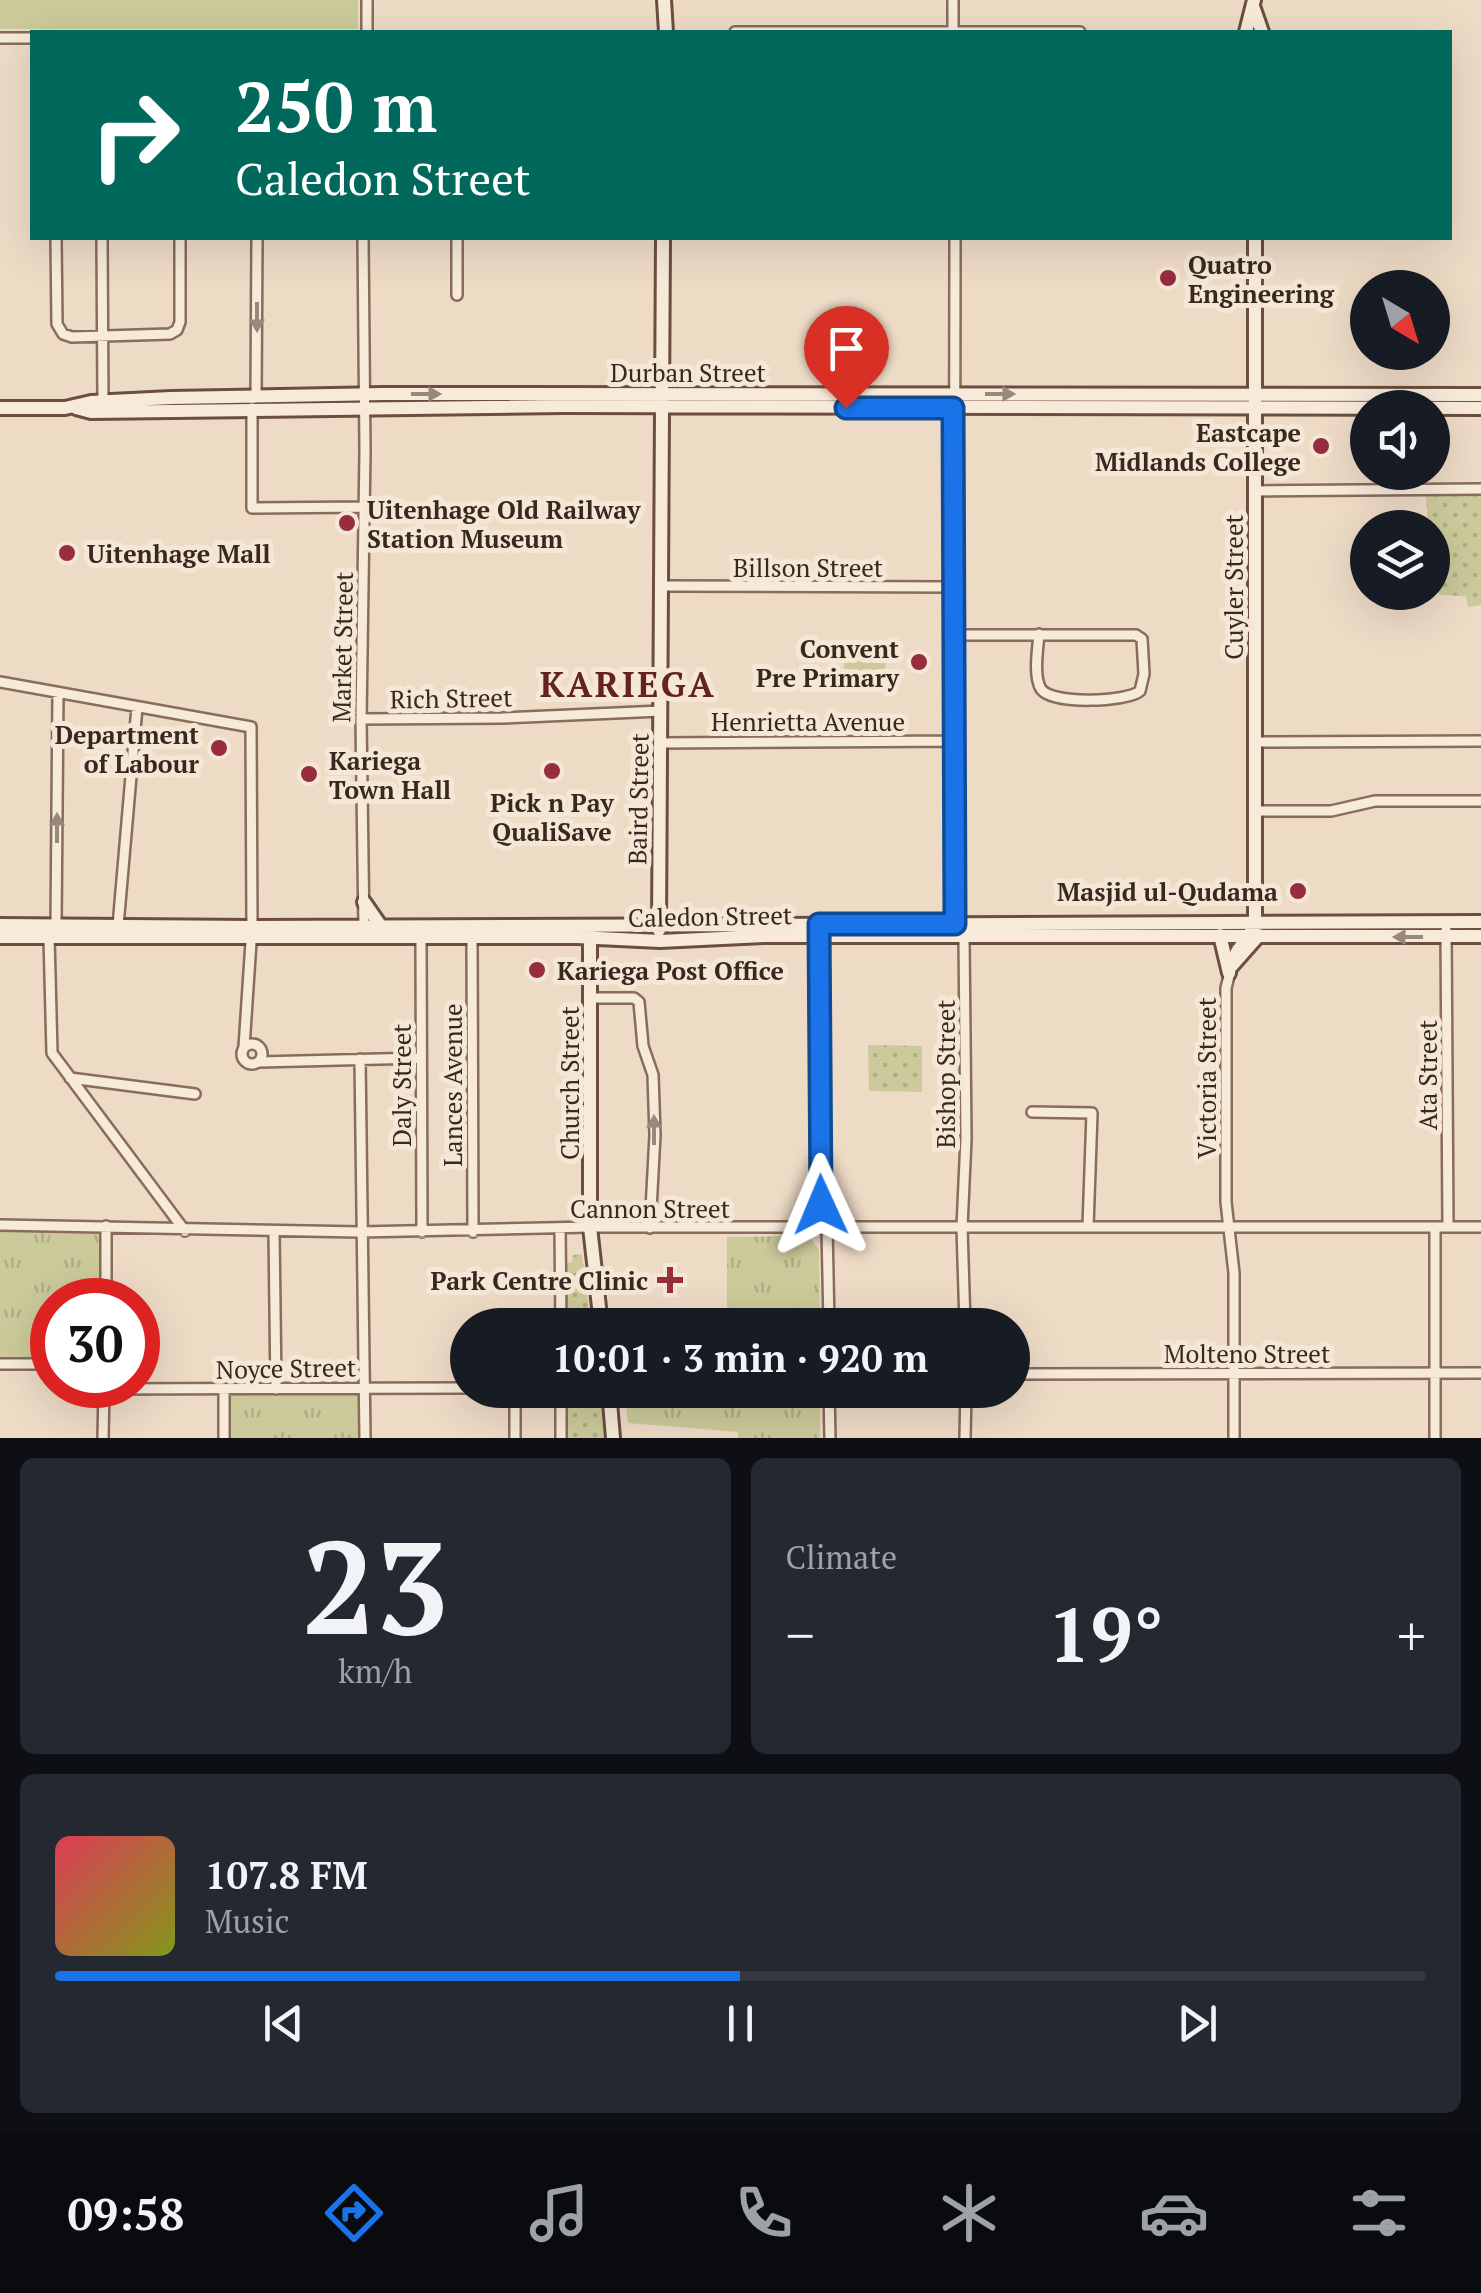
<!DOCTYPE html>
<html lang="en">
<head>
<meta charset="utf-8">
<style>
	:root { --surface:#171b24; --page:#242831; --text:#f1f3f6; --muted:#9ea1a6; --line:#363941; --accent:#1a73e8 }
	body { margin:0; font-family:"PT Serif",serif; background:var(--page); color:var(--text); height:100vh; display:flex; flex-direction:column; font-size:38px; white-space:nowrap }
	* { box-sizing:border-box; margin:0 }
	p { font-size:32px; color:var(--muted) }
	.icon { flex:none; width:55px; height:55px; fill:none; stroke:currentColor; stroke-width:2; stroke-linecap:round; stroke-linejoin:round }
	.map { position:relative; height:1438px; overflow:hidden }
	.drawer { display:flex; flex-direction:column; gap:20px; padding:20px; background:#0d0f14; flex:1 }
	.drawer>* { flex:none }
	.top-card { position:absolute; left:30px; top:30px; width:1422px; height:210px; border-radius:0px; box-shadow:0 10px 40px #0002; background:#00695c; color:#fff; overflow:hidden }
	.needle { width:65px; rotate:142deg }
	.fabs { position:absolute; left:1350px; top:270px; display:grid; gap:20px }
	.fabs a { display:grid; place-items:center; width:100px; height:100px; border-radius:50%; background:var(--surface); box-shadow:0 10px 40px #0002; font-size:50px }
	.speed { position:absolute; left:30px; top:1278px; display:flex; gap:20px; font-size:50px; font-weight:700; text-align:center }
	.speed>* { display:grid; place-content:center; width:130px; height:130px; border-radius:50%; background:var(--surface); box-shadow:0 10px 40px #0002; line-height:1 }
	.speed .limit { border:15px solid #d22; background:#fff; color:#111 }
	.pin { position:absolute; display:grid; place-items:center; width:85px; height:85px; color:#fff; margin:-102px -42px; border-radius:50% 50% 50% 0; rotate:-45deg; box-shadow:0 0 10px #0007 }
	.pin .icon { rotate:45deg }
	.me { position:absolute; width:110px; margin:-55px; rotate:359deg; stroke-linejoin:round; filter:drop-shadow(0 0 8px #0008) }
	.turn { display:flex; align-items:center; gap:35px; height:210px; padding:0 40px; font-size:45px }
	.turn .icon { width:130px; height:130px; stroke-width:2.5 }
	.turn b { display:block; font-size:70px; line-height:85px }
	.big { font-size:75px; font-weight:700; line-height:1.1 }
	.drawer .card { flex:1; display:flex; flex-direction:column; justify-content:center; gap:15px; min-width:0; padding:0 35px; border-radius:15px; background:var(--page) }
	.drawer .dial { align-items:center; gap:0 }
	.dial b { font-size:130px; line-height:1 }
	.song { display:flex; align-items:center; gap:30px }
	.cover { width:120px; height:120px; border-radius:15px; background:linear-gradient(135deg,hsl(350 70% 55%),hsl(70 70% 35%)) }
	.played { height:10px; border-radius:5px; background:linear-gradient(90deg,var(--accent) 50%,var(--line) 50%) }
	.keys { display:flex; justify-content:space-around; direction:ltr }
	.heat { display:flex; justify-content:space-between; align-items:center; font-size:55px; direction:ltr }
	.drawer .tiles { flex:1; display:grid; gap:20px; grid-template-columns:1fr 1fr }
	.card:last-child { grid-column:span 2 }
	.trip { position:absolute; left:450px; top:1308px; width:580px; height:100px; border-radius:50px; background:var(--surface); box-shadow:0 10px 40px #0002; font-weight:700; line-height:100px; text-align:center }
	.menu { display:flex; height:160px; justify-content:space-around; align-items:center; background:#090b0e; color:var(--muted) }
	.menu .icon { width:70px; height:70px }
	.menu .active { color:var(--accent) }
	.menu b { font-size:45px; color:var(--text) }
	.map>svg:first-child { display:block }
	.grass { fill:url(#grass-dots) }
	.park { fill:url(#park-tufts) }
	.pitch { fill:#ccca9a }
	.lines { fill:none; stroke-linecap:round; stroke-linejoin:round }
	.street-casing { stroke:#896c5c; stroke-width:14 }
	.secondary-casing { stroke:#6b4e3f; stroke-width:18 }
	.street { stroke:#f8ead9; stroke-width:9 }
	.secondary { stroke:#f8ead9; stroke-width:12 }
	.oneway { fill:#98897c }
	.route-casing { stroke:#114b97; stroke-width:25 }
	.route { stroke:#1a73e8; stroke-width:18 }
	.poi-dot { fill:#972d3f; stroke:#f5e7d5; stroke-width:4 }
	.labels { text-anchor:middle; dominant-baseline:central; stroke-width:10; stroke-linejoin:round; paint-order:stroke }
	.poi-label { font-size:25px; font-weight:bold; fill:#39281f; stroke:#f5e7d5; text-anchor:start }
	.street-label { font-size:25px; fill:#39281f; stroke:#f5e7d5 }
	.district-label { font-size:35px; font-weight:bold; letter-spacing:2.5px; fill:#652320; stroke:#f5e7d5 }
</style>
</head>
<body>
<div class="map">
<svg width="1481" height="1438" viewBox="0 0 1481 1438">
	<defs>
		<pattern id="grass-dots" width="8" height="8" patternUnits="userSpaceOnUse" patternTransform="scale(2.5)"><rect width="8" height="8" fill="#ccca9a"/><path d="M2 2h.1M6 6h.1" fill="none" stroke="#b0ae84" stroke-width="1.8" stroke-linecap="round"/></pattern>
		<pattern id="park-tufts" width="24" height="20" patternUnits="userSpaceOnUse" patternTransform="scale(2.5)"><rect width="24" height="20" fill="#ccca9a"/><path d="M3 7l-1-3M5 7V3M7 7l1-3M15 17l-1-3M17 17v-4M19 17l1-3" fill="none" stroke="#b0ae84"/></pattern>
	</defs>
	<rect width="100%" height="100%" fill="#eedbc6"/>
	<path class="grass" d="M1481 495V605L1468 607 1466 596 1439 595 1438 542 1433 541 1432 528 1428 527 1426 496Z
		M868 1045 922 1046V1092L869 1091Z
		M582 1254 591 1325H566L565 1270 567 1263 572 1262 573 1255Z
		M565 1390H600L604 1438H566Z"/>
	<path class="park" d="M0 1225 106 1226 105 1300H52V1364H0Z
		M809 1236 819 1250 820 1325H676V1312L727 1310V1237Z
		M365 1388V1438H224V1389Z
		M624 1390H820V1438H738V1432L628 1423Z"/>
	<path class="pitch" d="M0 0H358V29H0Z
		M845 643 886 644 885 679 844 678Z"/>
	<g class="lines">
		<defs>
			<path id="street" d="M367 32V0
				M735 32H1080
				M953 32V0
				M0 38H32
				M56 238 57 324 63 334 72 337 170 334 177 330 180 322V238
				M102 238 103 405
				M363 238 365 451 361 719 364 930
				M955 238 954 856 955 924 964 937 966 1139 962 1227 965 1325
				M457 295V238
				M256 397 257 238
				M252 408V508L364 507
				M1255 491 1481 489
				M662 586 953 587
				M953 635H1136L1142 639 1144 674 1140 691C1127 702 1052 705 1041 689 1033 676 1038 648 1039 634
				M0 682 251 727 252 927 244 1047
				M58 693 56 926 49 937 52 1053 185 1231
				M361 719 502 718 661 711
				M1257 742 1481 741
				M661 743 955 741
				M1257 811H1331L1375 801H1481
				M118 926 137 707
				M1446 930 1448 1227
				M472 937 473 1232
				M421 938 422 1232
				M592 998H634L639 1002 643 1046 653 1075 655 1135 650 1228
				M242 1054a10 10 0 1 1 20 0a10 10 0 1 1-20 0Z
				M360 1059 365 1438
				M259 1062 420 1058
				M70 1078 195 1094
				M1032 1112 1092 1113 1088 1227
				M0 1225 360 1232 590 1227H1481
				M827 1227 829 1325
				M560 1228 561 1325
				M818 1228 821 1205 819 931
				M274 1231 276 1389
				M106 1300V1226
				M0 1364H52
				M1012 1374 1481 1373
				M104 1389 468 1388
				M515 1390V1438
				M561 1390V1438
				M829 1390 830 1438
				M103 1438 104 1388
				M224 1438V1389
				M965 1438 966 1390
				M1234 1438V1273L1226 1202V988L1235 952 1246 936
				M1435 1438V1227"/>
			<path id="secondary" d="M664 0 666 32
				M1254 9 1262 32
				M1246 32 1254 0
				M0 408H65L91 402 171 398 383 394 1481 395
				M76 408 91 412 563 406 1481 408
				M364 902 380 925
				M0 925 252 927 1481 922
				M1251 929 1255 923V238
				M659 930 663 238
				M1220 935 1229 973
				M0 937H577L660 941 764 936H1481
				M590 939V1227L601 1325
				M1229 969 1259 935
				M609 1390 613 1438"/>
		</defs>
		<use href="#street" class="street-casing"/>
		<use href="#secondary" class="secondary-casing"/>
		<use href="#street" class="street"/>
		<use href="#secondary" class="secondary"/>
	</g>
	<defs><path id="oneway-solid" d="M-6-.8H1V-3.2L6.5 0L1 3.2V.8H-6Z" transform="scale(2.5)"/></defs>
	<g class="oneway">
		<use href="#oneway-solid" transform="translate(257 317) rotate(90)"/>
		<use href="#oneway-solid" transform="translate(426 394)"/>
		<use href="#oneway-solid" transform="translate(1000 394)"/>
		<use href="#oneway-solid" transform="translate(57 828) rotate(-90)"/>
		<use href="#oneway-solid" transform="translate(1408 937) rotate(-180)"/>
		<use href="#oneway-solid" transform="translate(654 1130) rotate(-90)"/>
	</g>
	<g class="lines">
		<defs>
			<path id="route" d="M821 1205 819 924H955L953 408H846"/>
		</defs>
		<use href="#route" class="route-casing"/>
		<use href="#route" class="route"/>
	</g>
	<g class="poi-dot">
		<circle cx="1168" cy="278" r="10"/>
		<circle cx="1321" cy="446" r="10"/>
		<circle cx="347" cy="523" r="10"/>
		<circle cx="67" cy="553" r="10"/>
		<circle cx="919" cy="662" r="10"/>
		<circle cx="219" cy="748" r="10"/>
		<circle cx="552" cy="771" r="10"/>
		<circle cx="309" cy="774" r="10"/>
		<circle cx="1298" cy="891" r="10"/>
		<circle cx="537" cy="970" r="10"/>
		<path d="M665 1265h10v10h10v10h-10v10h-10v-10h-10v-10h10z"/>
	</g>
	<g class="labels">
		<g class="poi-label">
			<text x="1188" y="264">Quatro<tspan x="1188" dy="29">Engineering</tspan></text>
			<text x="1301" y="432" text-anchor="end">Eastcape<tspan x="1301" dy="29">Midlands College</tspan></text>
			<text x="367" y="509">Uitenhage Old Railway<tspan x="367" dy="29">Station Museum</tspan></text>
			<text x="87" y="553">Uitenhage Mall</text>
			<text x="899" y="648" text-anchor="end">Convent<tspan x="899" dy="29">Pre Primary</tspan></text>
			<text x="199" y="734" text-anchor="end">Department<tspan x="199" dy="29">of Labour</tspan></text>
			<text x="329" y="760">Kariega<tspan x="329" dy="29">Town Hall</tspan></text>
			<text x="552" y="802" text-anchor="middle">Pick n Pay<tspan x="552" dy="29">QualiSave</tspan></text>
			<text x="1278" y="891" text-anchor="end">Masjid ul-Qudama</text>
			<text x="557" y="970">Kariega Post Office</text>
			<text x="648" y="1280" text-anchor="end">Park Centre Clinic</text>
		</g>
		<g class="street-label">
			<text x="688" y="372">Durban Street</text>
			<text x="808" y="567">Billson Street</text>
			<text transform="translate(1233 587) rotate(-90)">Cuyler Street</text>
			<text transform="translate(342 647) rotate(-89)">Market Street</text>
			<text transform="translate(451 698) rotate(-1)">Rich Street</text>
			<text x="808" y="721">Henrietta Avenue</text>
			<text transform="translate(638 799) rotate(-89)">Baird Street</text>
			<text transform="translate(710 916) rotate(-1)">Caledon Street</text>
			<text transform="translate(945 1074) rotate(-90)">Bishop Street</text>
			<text transform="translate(1427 1075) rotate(-90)">Ata Street</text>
			<text transform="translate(1206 1078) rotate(-90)">Victoria Street</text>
			<text transform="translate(569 1083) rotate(-90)">Church Street</text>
			<text transform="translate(401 1085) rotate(-90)">Daly Street</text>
			<text transform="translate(452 1085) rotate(-90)">Lances Avenue</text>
			<text x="650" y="1208">Cannon Street</text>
			<text x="1247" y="1353">Molteno Street</text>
			<text transform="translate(286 1368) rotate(-1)">Noyce Street</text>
		</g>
		<g class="district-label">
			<text x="628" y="684">KARIEGA</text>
		</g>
	</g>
</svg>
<div class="fabs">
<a><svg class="needle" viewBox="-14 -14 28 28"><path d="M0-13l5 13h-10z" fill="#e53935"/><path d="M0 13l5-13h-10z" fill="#9ea1a6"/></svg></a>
<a><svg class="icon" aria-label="sound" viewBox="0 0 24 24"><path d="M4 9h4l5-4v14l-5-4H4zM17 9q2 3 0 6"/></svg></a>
<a><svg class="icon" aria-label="layers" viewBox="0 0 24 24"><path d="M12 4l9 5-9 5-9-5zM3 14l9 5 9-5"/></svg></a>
</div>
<div class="speed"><div class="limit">30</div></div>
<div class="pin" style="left:846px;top:408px;background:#d93025"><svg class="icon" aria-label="arrive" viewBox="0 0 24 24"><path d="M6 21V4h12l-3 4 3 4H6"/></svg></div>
<svg class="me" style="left:821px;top:1205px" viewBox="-20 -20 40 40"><path d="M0-17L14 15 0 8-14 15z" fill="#1a73e8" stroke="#fff" stroke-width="4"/></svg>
<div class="trip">10:01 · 3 min · 920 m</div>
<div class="top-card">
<div class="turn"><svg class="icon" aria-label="right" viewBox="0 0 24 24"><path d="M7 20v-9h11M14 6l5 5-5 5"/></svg><div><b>250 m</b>Caledon Street</div></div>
</div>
</div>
<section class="drawer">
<div class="tiles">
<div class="card dial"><b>23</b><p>km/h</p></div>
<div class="card"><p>Climate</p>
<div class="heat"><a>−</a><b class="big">19°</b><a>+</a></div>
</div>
<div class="card">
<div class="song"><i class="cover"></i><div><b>107.8 FM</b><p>Music</p></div></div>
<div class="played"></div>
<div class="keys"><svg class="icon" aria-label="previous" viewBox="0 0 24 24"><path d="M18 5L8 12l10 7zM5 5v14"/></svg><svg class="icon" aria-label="pause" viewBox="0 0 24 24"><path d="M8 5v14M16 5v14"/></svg><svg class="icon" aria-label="next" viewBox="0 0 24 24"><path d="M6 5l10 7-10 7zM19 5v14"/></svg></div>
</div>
</div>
</section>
<nav class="menu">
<b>09:58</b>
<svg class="icon active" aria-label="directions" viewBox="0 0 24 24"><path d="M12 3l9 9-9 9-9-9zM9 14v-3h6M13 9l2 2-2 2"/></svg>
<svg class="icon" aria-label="music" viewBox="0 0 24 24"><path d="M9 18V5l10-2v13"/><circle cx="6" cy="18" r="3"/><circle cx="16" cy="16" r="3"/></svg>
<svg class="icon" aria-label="phone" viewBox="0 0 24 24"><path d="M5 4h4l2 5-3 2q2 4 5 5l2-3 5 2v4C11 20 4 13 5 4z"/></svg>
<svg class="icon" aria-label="climate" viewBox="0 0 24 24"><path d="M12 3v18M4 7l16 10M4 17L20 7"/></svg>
<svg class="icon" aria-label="car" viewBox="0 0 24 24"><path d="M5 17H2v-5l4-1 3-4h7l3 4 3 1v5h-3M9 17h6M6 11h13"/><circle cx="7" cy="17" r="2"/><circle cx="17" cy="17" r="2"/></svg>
<svg class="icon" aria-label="filters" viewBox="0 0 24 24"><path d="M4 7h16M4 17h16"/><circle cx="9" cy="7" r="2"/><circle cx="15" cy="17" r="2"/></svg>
</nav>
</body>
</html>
